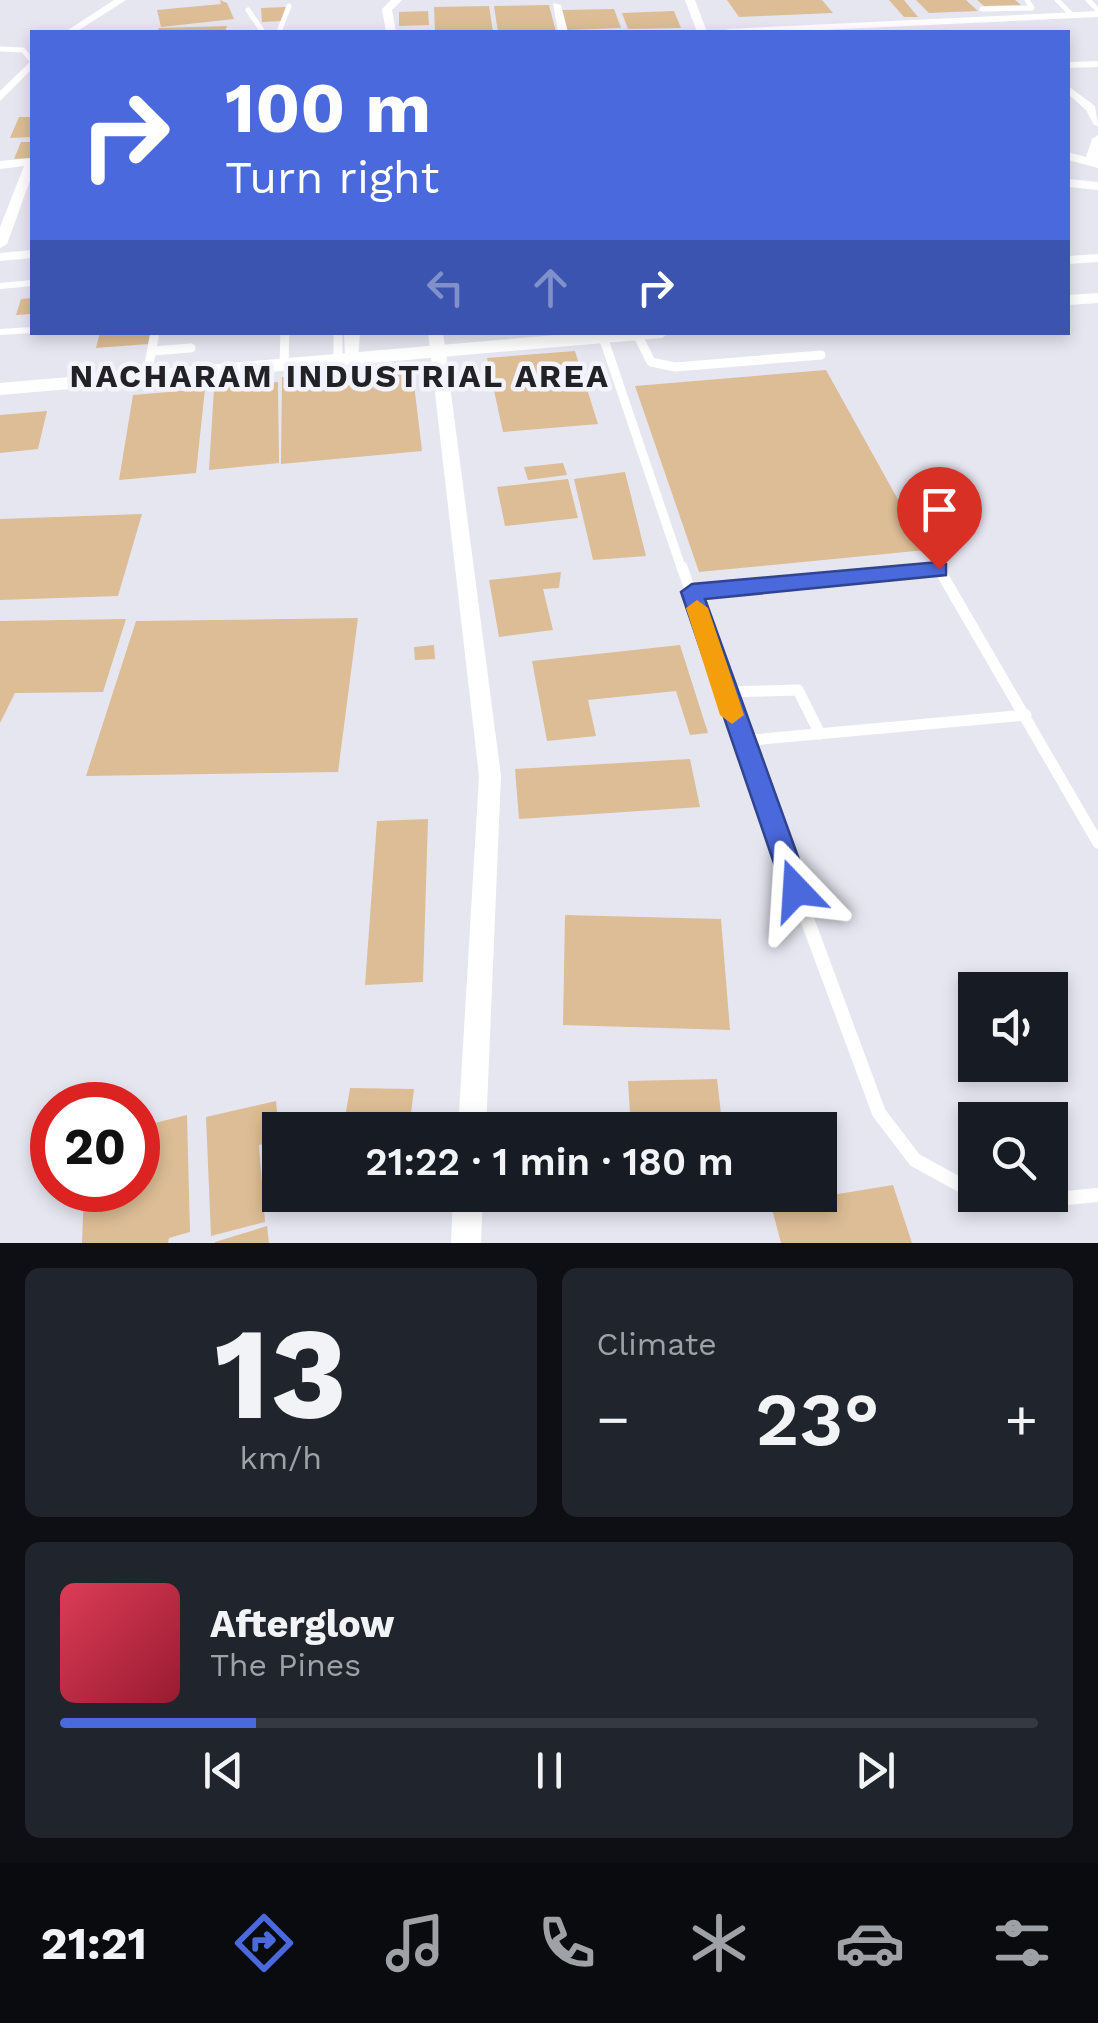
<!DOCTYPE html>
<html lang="en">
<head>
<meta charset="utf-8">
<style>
	:root { --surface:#171b24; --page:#20242c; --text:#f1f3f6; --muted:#9ea1a6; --line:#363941; --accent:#4a69dc }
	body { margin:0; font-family:"Work Sans",sans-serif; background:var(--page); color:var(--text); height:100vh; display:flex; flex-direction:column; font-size:38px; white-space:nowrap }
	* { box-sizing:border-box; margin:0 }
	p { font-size:32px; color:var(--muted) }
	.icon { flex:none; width:55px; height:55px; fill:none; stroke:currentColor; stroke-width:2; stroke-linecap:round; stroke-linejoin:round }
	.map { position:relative; height:1243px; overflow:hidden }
	.drawer { display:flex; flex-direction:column; gap:25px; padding:25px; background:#0d0f14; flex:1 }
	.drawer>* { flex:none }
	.hud { position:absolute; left:30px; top:30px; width:1040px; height:305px; border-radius:0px; box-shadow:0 5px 15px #0003; background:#4a69dc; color:#fff; overflow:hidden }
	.fabs { position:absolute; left:958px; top:972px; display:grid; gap:20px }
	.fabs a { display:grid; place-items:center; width:110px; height:110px; border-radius:0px; background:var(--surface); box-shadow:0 5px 15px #0003; font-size:50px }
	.speed { position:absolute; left:30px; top:1082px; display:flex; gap:20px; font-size:50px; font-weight:700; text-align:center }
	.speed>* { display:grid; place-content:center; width:130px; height:130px; border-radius:50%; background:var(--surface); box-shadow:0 5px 15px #0003; line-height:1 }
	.speed .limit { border:15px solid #d22; background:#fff; color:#111 }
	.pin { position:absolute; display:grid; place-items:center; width:85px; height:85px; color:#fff; margin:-102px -42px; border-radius:50% 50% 50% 0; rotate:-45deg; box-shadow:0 0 10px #0007 }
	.pin .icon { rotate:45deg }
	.me { position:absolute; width:110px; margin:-55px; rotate:340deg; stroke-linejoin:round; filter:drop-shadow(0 0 8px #0008) }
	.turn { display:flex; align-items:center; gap:35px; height:210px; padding:0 30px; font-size:45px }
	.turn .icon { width:130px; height:130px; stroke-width:2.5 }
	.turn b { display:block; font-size:70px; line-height:85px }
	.lanes { display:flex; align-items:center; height:95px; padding:0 30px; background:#0003; justify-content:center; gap:50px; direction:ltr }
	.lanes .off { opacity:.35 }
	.big { font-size:75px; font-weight:600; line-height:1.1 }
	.drawer .widget { flex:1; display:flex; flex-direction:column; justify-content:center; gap:15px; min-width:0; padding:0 35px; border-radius:15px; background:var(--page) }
	.drawer .dial { align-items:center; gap:0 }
	.dial b { font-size:130px; line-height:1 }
	.song { display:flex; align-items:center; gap:30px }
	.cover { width:120px; height:120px; border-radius:15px; background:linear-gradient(135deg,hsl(350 70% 55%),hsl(350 70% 35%)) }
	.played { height:10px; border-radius:5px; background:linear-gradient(90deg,var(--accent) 20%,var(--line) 20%) }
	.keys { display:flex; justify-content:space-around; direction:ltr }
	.heat { display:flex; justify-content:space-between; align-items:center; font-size:55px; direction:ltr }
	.drawer .tiles { flex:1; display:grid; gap:25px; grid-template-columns:1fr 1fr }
	.widget:last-child { grid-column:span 2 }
	.trip { position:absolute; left:262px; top:1112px; width:575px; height:100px; border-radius:0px; background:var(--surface); box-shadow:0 5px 15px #0003; font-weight:600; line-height:100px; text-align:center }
	.tabs { display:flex; height:160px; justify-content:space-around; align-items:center; background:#090b0e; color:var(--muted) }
	.tabs .icon { width:70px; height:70px }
	.tabs .current { color:var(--accent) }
	.tabs b { font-size:45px; color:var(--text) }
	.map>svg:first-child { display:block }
	.building { fill:#dcbd95 }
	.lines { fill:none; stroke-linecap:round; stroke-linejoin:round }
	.service-far4 { stroke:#fff; stroke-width:5 }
	.service-far3 { stroke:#fff; stroke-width:6 }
	.service-far2 { stroke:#fff; stroke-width:9 }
	.service-far1 { stroke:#fff; stroke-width:11 }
	.service { stroke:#fff; stroke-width:14 }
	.minor { fill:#fff; fill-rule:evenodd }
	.tertiary { fill:#fff; fill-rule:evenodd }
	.route { fill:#4a69dc; stroke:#30448f; stroke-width:2.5 }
	.slow { fill:#f59e0b }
	.labels { text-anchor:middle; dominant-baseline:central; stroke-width:9; stroke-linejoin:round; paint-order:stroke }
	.far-district-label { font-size:32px; font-weight:bold; letter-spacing:2.5px; fill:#222226; stroke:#f3f3fe }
</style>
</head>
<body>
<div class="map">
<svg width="1098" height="1243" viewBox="0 0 1098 1243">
	<rect width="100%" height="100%" fill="#e6e6f1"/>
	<path class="building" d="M220 0 227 3 234 19 161 27 157 10 221 4Z
		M727 0H822L833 13 739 17Z
		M889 0H904L918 17H904Z
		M916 0H966L978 11 929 13Z
		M977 0H1015L1021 5 984 6Z
		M549 5 556 32H498L494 6Z
		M489 6 493 32H435L434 7Z
		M286 7 283 21 262 22 261 8Z
		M614 9 621 28 567 30 561 10Z
		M428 11 429 25 399 26V12Z
		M674 11 681 28 628 29 622 13Z
		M227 26 225 32H157L159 28Z
		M19 117H32V137L10 138Z
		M21 142H32V158L14 159Z
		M32 298V314L16 315 21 299Z
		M100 332H151L148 344 96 348Z
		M575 351 598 424 503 432 487 358Z
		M412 367 422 451 281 464 282 377Z
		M826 370 926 550 699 572 635 386Z
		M278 382 279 463 209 470 214 388Z
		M205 389 196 473 119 480 133 395Z
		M47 411 38 449 0 453V415Z
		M563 463 567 475 528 480 524 467Z
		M625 472 646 556 593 560 574 479Z
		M568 479 578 518 505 526 497 487Z
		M142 514 118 596 0 600V519Z
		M561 572 559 588 543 589 553 630 499 637 489 580Z
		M358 618 338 772 86 776 136 621Z
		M126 619 103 692 15 693 0 723V621Z
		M434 645 435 659 415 660 414 647Z
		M680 645 708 733 690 735 676 691 588 700 596 736 547 741 532 661Z
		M690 759 700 807 519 819 515 769Z
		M428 819 423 982 365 985 377 821Z
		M565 915 721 919 730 1030 563 1025Z
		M717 1079 723 1130H631L628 1081Z
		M350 1088 414 1089 409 1130H343Z
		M276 1101 280 1140 259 1145 265 1222 211 1236 206 1117Z
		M187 1115 190 1232 169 1238 168 1243H82L84 1190H138V1127Z
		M893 1185 912 1243H781L771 1205Z
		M267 1226 269 1243H215V1242Z"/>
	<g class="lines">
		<path class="service-far4" d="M1057 0 1072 15
			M1088 0 1098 10
			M982 9 1032 8 1027 0
			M248 10 263 32
			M279 32 289 6
			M0 49 23 50 32 61"/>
		<path class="service-far3" d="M0 286 32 283
			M0 332 32 330"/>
		<path class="service-far2" d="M338 332V358
			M637 334 651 362 675 367 821 355
			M603 337 682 570
			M152 351 191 348
			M284 363 285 332
			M147 375 155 332
			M932 570H939"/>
		<path class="service-far1" d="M682 567 788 867
			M692 592 939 569 1098 843
			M725 692 798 690 820 734
			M741 741 1026 715"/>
		<path class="service" d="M787 865 879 1113 915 1160 975 1193
			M980 1195 1004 1204 1098 1195"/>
		<path class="minor" d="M114 0H126L76 32H65Z
			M391 0H402L392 10 396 32H386L382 9Z
			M685 0H695L707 32H697Z
			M553 3 561 5 568 32H558Z
			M1098 11V17L779 32H723L728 29Z
			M32 60V69L0 101V91Z
			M1098 61V67L1068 68V62Z
			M1068 86 1095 106 1098 126 1094 125 1086 110 1068 94Z
			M1098 135V168L1068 160V152L1086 157 1092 139Z
			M32 158V175L7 244 0 248V227L24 166 0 169V161Z
			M1068 179 1098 182V190L1068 187Z
			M32 250V258L0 261V253Z
			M1098 254V262L1068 264V256Z
			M344 332H360L358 360H348L345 357Z
			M428 332H443L501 776 486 1130H458L479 776Z
			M453 1195H483L481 1243H451Z"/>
		<path class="tertiary" d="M1098 293V303L1068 305V295Z
			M590 332H671L662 338 0 395V383Z"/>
	</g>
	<path class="route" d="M939 562 946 564V575L705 599 810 890 806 898 796 902 786 898 681 592 692 584Z"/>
	<path class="slow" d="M697 600 708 608 744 715 732 724 720 715 686 608Z"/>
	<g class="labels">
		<g class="far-district-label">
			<text x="340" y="376">NACHARAM INDUSTRIAL AREA</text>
		</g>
	</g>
</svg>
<div class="fabs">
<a><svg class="icon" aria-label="sound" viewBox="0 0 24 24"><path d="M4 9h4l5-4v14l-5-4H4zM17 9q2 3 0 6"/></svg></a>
<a><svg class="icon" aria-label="search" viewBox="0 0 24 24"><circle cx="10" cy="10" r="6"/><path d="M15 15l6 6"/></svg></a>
</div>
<div class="speed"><div class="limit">20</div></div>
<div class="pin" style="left:939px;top:569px;background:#d93025"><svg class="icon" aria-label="arrive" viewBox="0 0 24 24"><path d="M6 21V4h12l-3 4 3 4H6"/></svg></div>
<svg class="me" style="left:796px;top:890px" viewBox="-20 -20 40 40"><path d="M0-17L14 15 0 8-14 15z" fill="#4a69dc" stroke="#fff" stroke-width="4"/></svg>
<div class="trip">21:22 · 1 min · 180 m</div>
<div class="hud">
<div class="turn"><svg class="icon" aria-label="right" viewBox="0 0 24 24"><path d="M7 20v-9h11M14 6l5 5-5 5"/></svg><div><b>100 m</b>Turn right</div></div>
<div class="lanes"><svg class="icon off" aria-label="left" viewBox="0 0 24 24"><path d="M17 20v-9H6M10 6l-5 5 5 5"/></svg><svg class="icon off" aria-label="ahead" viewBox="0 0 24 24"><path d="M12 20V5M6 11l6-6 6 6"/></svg><svg class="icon" aria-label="right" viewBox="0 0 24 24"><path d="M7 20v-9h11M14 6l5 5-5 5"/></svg></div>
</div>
</div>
<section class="drawer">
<div class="tiles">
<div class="widget dial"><b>13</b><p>km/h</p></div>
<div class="widget"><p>Climate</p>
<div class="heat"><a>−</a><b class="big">23°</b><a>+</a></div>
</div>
<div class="widget">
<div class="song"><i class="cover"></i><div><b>Afterglow</b><p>The Pines</p></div></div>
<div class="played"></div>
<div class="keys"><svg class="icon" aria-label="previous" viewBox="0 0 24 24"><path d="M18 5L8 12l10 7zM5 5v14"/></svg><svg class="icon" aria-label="pause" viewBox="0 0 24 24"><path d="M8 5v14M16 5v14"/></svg><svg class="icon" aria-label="next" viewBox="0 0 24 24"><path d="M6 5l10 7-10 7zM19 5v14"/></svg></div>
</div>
</div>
</section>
<nav class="tabs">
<b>21:21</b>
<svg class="icon current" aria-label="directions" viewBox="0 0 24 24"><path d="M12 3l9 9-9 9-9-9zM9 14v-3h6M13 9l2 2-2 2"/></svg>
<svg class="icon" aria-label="music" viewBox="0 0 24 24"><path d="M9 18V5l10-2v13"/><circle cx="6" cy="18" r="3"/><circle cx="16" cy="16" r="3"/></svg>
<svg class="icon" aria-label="phone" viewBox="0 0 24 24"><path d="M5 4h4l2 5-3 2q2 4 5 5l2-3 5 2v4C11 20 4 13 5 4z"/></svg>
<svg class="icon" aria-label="climate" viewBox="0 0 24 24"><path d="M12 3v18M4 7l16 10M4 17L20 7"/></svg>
<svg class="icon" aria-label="car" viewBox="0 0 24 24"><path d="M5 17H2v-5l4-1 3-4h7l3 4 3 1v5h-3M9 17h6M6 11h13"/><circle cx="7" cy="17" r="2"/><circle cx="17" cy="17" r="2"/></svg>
<svg class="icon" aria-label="filters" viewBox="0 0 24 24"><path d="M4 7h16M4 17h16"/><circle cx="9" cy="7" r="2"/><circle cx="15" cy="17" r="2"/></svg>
</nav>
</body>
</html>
